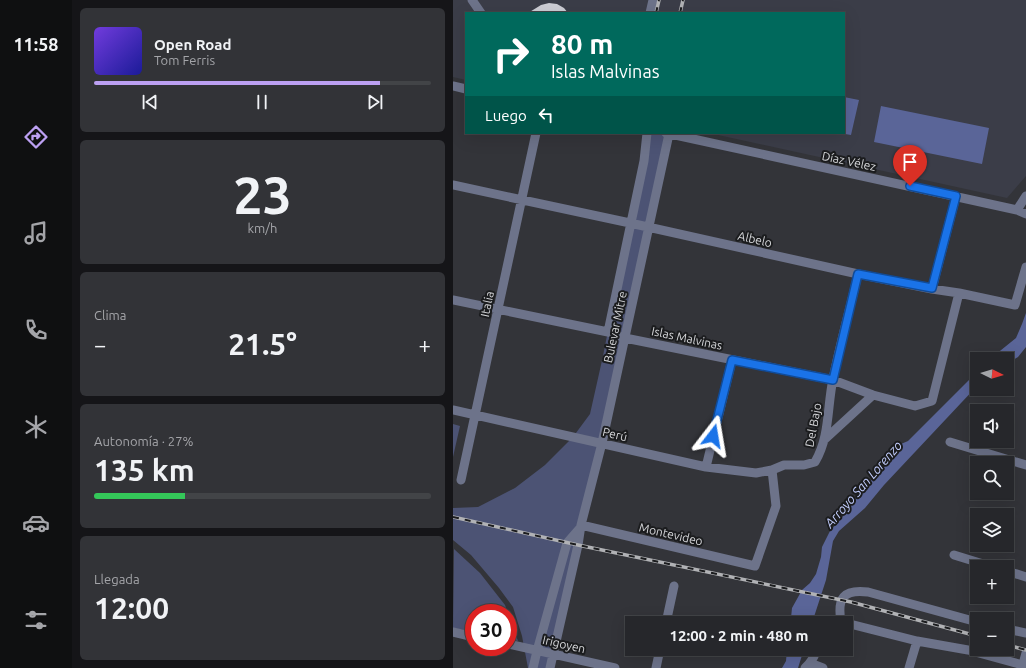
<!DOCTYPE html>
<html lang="es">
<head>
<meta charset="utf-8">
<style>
	:root { --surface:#26272b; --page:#323337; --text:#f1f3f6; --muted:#a4a5a9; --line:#424447; --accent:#bca0f2 }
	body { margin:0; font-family:Ubuntu,sans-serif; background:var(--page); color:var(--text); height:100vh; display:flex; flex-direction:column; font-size:15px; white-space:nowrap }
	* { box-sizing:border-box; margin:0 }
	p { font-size:13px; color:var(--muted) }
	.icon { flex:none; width:22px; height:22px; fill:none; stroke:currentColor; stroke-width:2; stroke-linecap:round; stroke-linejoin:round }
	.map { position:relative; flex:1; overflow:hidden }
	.panel { display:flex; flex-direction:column; gap:8px; padding:8px; background:#151518; width:381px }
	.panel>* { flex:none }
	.top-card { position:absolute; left:12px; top:12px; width:380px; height:122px; border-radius:0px; box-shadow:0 4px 16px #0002,0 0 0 1px var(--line); background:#00695c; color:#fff; overflow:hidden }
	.needle { width:26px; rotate:95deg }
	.fabs { position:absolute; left:517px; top:352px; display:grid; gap:8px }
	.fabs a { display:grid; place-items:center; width:44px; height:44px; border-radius:0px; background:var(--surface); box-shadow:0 4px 16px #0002,0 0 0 1px var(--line); font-size:20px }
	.speed { position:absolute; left:12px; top:604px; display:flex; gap:8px; font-size:20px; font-weight:700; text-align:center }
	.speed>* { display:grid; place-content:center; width:52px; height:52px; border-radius:50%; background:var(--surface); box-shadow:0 4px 16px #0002,0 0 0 1px var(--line); line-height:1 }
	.speed .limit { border:6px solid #d22; background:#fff; color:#111 }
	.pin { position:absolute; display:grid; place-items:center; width:34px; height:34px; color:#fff; margin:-41px -17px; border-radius:50% 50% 50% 0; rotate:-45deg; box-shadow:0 0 4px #0007 }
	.pin .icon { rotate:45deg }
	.me { position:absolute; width:44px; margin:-22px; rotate:14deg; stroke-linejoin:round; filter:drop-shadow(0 0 3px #0008) }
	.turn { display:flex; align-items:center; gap:14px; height:84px; padding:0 20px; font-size:18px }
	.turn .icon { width:52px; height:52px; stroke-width:2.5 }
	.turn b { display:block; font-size:28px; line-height:34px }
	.then { display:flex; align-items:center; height:38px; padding:0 20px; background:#0003; gap:8px; font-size:15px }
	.big { font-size:30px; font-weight:700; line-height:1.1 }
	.panel .widget { flex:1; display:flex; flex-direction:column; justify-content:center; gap:6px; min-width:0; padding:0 14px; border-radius:6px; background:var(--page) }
	.panel .dial { align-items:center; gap:0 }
	.dial b { font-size:52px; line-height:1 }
	.song { display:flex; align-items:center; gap:12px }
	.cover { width:48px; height:48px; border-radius:6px; background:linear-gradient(135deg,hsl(260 70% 55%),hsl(240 70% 35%)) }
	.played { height:4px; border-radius:2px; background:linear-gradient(90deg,var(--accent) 85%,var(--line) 85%) }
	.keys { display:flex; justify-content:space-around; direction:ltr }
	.heat { display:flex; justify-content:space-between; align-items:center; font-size:22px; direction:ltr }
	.charge { height:6px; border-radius:3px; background:linear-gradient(90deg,#34c759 27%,var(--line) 0) }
	.trip { position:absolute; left:172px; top:616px; width:228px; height:40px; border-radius:0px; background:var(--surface); box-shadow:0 4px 16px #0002,0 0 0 1px var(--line); font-weight:700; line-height:40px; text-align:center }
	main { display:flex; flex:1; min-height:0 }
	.menu { display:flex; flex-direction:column; width:72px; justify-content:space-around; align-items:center; background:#0f1011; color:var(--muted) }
	.menu .icon { width:28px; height:28px }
	.menu .on { color:var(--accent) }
	.menu b { font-size:18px; color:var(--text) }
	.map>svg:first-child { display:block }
	.built { fill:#3b3d48 }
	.green { fill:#4c5374 }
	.water { fill:#5a6598 }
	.building { fill:#cccdd4 }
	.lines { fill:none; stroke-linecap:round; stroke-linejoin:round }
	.minor { stroke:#6d738a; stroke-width:9 }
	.rail-casing { stroke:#b1b2b5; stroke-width:3.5 }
	.rail { stroke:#1b1c1e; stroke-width:2; stroke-dasharray:6; stroke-linecap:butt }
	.route-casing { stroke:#114b97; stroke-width:10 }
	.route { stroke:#1a73e8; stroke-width:7 }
	.labels { text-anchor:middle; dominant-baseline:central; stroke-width:4; stroke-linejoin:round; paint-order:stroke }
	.street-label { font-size:12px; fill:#d5d6d9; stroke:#1b1c1e }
	.water-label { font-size:13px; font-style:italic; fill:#c4cfff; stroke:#1b1c1e }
</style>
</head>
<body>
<main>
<nav class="menu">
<b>11:58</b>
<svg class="icon on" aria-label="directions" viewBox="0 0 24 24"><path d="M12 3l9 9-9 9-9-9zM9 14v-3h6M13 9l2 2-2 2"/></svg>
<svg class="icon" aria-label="music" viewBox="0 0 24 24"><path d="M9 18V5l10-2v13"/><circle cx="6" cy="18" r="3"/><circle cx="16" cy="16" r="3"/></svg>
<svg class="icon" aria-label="phone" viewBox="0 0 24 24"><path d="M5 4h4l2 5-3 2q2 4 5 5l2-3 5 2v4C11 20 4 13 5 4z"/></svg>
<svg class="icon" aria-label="climate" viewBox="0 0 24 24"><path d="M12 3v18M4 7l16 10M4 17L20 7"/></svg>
<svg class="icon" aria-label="car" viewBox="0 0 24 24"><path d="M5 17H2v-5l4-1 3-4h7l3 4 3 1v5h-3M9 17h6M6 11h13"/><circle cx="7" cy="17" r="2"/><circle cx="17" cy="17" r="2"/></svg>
<svg class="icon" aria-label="filters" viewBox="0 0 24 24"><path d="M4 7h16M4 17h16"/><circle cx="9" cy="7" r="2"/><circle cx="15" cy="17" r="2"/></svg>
</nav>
<section class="panel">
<div class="widget">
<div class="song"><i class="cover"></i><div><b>Open Road</b><p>Tom Ferris</p></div></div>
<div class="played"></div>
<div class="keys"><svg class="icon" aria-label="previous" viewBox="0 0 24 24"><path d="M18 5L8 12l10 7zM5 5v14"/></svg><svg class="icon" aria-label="pause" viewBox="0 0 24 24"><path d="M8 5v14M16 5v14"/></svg><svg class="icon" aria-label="next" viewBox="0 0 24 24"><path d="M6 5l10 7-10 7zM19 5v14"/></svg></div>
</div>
<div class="widget dial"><b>23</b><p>km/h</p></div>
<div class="widget"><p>Clima</p>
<div class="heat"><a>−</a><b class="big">21.5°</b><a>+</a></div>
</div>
<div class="widget"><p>Autonomía · 27%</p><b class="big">135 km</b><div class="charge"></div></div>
<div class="widget"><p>Llegada</p><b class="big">12:00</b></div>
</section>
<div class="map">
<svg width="573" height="668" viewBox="0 0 573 668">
	<rect width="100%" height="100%" fill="#333439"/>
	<path class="built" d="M0 0H573V176L554 198 256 133H391V13H13V80L0 77Z"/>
	<path class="green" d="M194 133H213L97 668H75L69 636 60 607 46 588 18 555 0 540V508L25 507 62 488 92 465 120 437 137 414 150 356Z
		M0 424 7 426 0 457Z
		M1 549 27 573 52 605 65 641 55 639V613H21V632L0 628Z"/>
	<path class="water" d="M391 97 406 100 398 135 386 133H391Z
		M428 106 536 128 529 164 421 142Z
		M573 313V347L565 357 555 363H554V359H537L563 338 569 324Z
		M524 372V386L431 485 412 508 386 531 380 541 373 580 359 623H336L338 618 339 608 349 590 357 583 363 574 368 557 369 547 377 531 388 519 399 504 407 492 436 462 440 456 441 447 455 441Z
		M334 649H351L345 668H329L333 661Z"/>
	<path class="building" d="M96 3 104 4 111 8 115 13H75L88 5Z"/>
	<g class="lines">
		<path class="minor" d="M19 0 28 13
			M197 13 200 0
			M0 86 13 89
			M213 133 564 210 573 214
			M0 185 177 223 405 274 479 289 506 293 562 305 573 267
			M564 210 573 196
			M479 289 503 196
			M0 300 155 332 172 338 380 380 420 395 462 406 479 401 506 293
			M155 332 191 161 194 133
			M0 410 253 467 303 473 319 470
			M371 440 420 395
			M497 442 573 465
			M253 467 279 360
			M8 480 83 133
			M128 525 302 566 323 506 319 470 331 465H351L362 462C377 437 374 407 380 379 387 344 397 309 405 274
			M501 555 540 567
			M554 571 573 577
			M388 622C384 598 390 589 415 592L524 622
			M213 623 221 586
			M393 623 464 641 515 650 570 665
			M554 629 573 633
			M0 632 21 637
			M55 644 162 668
			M357 663 370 668
			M80 668 84 651 114 543 128 527
			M97 668 125 545 128 525 149 443 216 134
			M203 668 207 649
			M352 668C358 662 362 657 364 649
			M456 668 464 641
			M569 668 573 653"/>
		<defs>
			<path id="rail" d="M203 13 206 0
				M227 13 230 0
				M0 517 125 545 398 602 524 636
				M554 645 573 650"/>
		</defs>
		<use href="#rail" class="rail-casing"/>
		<use href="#rail" class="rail"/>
	</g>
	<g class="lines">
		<defs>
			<path id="route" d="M260 436 279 360 380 380 405 274 479 288 503 196 457 186"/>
		</defs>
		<use href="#route" class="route-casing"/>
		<use href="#route" class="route"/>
	</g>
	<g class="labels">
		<g class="street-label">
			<text transform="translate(396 161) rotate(12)">Díaz Vélez</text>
			<text transform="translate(302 239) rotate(13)">Albelo</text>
			<text transform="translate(34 304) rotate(-78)">Italia</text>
			<text transform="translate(162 327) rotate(-78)">Bulevar Mitre</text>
			<text transform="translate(234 338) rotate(12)">Islas Malvinas</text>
			<text transform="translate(360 425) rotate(-79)">Del Bajo</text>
			<text transform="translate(162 434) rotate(13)">Perú</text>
			<text transform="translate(218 534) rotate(13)">Montevideo</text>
			<text transform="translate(111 644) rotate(13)">Irigoyen</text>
		</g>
		<g class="water-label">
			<text transform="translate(410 484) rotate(-49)">Arroyo San Lorenzo</text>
		</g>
	</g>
</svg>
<div class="fabs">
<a><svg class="needle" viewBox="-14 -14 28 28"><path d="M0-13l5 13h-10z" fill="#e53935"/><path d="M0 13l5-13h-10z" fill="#a4a5a9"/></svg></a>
<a><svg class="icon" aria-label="sound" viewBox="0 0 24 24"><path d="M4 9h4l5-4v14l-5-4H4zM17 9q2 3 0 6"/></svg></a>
<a><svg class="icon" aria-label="search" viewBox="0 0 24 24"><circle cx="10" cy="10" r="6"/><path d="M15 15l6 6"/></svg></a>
<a><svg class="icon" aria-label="layers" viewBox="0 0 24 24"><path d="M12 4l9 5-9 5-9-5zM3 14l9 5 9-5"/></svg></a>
<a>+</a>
<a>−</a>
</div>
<div class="speed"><div class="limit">30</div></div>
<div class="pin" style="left:457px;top:186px;background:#d93025"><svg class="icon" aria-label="arrive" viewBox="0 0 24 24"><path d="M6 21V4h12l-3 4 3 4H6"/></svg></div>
<svg class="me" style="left:260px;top:436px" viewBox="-20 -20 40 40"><path d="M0-17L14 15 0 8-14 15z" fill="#1a73e8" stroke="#fff" stroke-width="4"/></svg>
<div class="trip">12:00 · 2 min · 480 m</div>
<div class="top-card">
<div class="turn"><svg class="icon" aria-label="right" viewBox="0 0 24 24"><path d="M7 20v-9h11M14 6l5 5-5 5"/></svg><div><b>80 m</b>Islas Malvinas</div></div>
<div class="then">Luego<svg class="icon" aria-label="left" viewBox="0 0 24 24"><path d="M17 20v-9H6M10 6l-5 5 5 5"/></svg></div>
</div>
</div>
</main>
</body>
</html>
